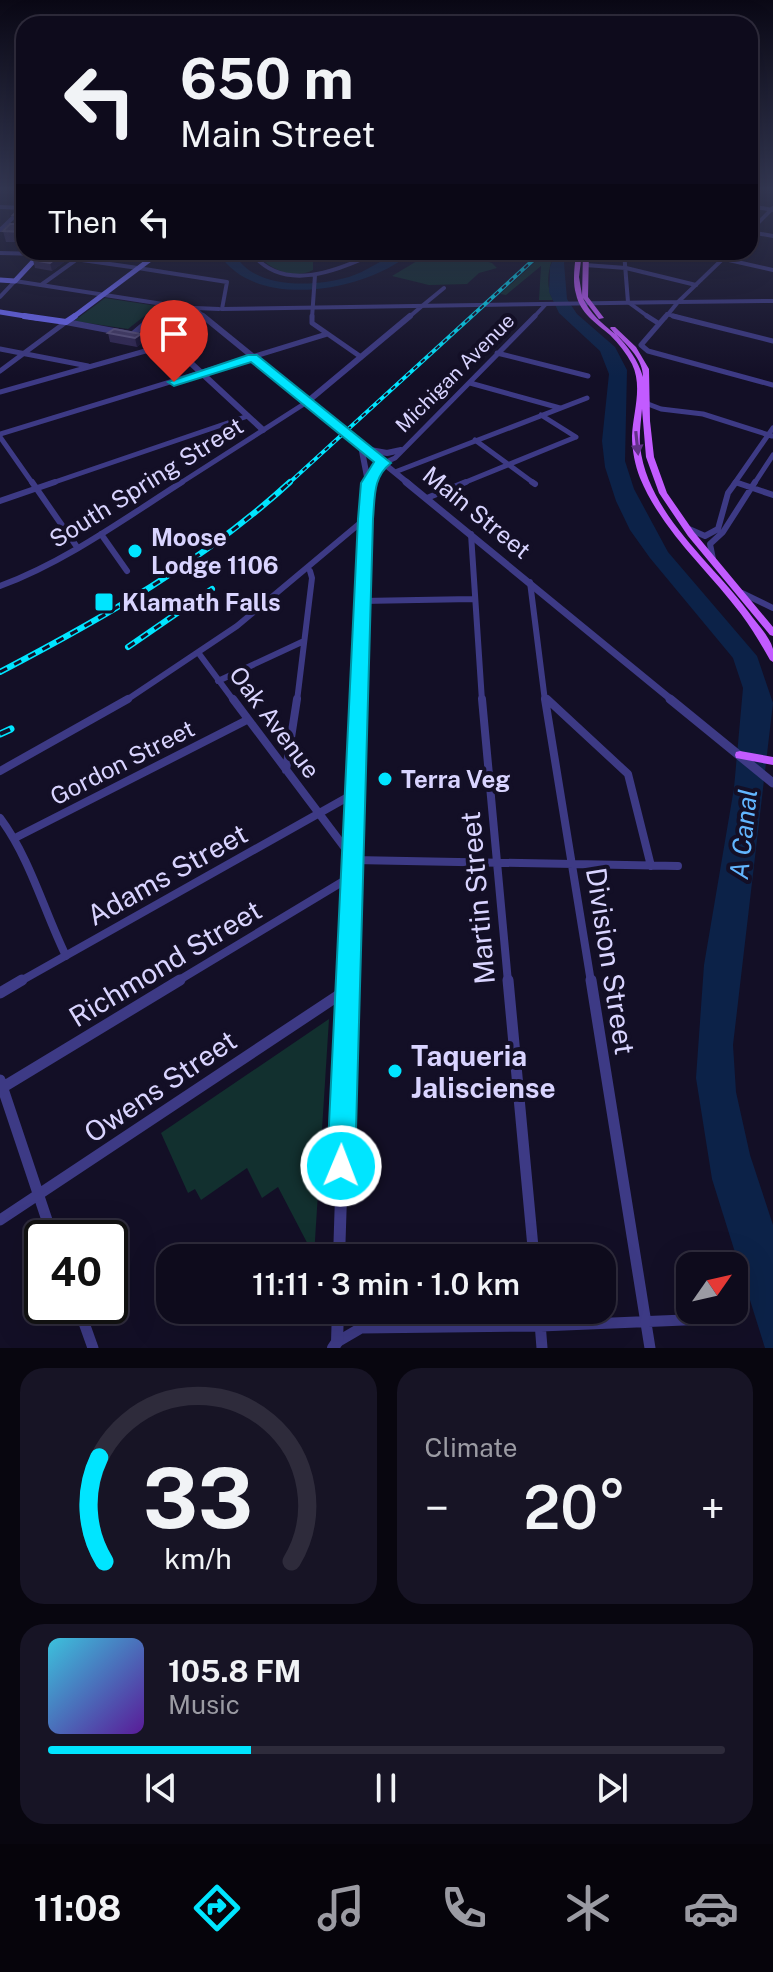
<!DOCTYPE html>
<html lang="en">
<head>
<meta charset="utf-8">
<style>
	:root { --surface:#0e0b1c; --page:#171425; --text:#f1f3f6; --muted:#9b9ba3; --line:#2e2b3b; --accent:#00e5ff }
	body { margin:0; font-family:"Public Sans",sans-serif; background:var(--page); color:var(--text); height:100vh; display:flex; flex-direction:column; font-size:30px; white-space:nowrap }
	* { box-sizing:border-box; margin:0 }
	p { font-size:26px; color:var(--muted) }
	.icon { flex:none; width:44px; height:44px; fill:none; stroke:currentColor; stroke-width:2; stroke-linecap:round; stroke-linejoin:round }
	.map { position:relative; height:1348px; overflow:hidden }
	.sheet { display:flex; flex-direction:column; gap:20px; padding:20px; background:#08060f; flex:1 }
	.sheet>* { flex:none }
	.top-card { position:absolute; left:16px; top:16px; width:742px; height:244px; border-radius:24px; box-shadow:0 8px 32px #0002,0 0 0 2px var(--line); background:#0e0b1c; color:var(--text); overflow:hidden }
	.needle { width:52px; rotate:56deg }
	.fabs { position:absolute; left:676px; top:1252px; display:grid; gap:16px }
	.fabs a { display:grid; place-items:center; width:72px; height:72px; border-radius:16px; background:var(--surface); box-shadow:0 8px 32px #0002,0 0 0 2px var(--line); font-size:40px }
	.speed { position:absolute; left:24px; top:1220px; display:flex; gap:16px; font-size:40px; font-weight:700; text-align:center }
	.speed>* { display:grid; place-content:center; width:104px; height:104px; border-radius:50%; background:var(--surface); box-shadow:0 8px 32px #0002,0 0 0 2px var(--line); line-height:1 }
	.speed .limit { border:4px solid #111; border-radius:12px; background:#fff; color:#111 }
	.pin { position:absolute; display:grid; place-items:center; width:68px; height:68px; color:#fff; margin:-82px -34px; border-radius:50% 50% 50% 0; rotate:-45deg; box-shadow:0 0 8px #0007 }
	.pin .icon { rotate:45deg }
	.me { position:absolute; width:88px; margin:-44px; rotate:1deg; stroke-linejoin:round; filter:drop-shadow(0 0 6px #0008) }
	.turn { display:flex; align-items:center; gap:28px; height:168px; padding:0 32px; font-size:36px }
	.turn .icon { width:104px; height:104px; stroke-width:2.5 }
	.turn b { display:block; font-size:56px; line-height:68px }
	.then { display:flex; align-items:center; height:76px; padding:0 32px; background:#0003; gap:16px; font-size:30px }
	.big { font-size:60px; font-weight:600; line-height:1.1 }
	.sheet .card { flex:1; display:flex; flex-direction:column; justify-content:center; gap:12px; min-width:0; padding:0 28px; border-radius:24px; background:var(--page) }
	.sheet .dial { align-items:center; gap:0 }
	.dial svg { height:208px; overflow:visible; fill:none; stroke:var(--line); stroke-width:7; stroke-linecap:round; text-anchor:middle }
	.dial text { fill:var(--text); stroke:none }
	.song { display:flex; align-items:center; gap:24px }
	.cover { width:96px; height:96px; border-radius:12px; background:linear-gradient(135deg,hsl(190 70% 55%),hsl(270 70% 35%)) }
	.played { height:8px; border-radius:4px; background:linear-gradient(90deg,var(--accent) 30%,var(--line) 30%) }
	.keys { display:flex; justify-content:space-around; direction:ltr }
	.heat { display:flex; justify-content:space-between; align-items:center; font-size:44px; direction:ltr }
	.sheet .tiles { flex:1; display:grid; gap:20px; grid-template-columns:1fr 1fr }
	.card:last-child { grid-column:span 2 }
	.trip { position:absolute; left:156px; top:1244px; width:460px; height:80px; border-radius:24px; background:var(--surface); box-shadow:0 8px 32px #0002,0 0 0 2px var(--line); font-weight:600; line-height:80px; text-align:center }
	.tab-bar { display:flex; height:128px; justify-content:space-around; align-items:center; background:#06040b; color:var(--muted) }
	.tab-bar .icon { width:56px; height:56px }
	.tab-bar .current { color:var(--accent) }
	.tab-bar b { font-size:36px; color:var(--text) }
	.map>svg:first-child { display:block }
	.green { fill:#12302f }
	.water { fill:#0c2248 }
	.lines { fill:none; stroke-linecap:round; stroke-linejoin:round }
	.minor-far4 { stroke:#3d3a85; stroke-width:4 }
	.minor-far3 { stroke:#3d3a85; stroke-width:5 }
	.minor-far2 { stroke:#3d3a85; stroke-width:6 }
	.minor-far1 { stroke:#3d3a85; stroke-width:8 }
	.minor { stroke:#3d3a85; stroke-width:11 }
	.tertiary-far4 { stroke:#3d3a85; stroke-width:4 }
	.tertiary-far3 { stroke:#3d3a85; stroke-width:6 }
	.tertiary-far2 { stroke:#3d3a85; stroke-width:7 }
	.tertiary-far1 { stroke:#3d3a85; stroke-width:9 }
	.tertiary { stroke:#3d3a85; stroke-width:12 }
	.secondary-far1 { stroke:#6f6bff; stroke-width:5 }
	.secondary { stroke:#6f6bff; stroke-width:6 }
	.primary { fill:#c25bff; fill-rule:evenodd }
	.rail-far2-casing { stroke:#00e5ff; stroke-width:4 }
	.rail-far1-casing { stroke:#00e5ff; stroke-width:6 }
	.rail-casing { stroke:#00e5ff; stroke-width:7 }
	.rail-far2 { stroke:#130f26; stroke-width:2; stroke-dasharray:5; stroke-linecap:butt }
	.rail-far1 { stroke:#130f26; stroke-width:3; stroke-dasharray:8; stroke-linecap:butt }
	.rail { stroke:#130f26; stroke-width:4; stroke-dasharray:11; stroke-linecap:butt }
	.wall { fill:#312854 }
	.shaded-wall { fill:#1d163a }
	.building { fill:#433a66; stroke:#5a527e; stroke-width:2 }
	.oneway { fill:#623188 }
	.route { fill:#00e5ff; stroke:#0095a6; stroke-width:2 }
	.poi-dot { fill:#00e5ff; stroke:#130f26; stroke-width:3 }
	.labels { text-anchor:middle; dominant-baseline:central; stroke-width:8; stroke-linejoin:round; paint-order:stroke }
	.far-street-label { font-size:20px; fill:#d9d4ff; stroke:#130f26 }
	.street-label { font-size:24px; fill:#d9d4ff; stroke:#130f26 }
	.poi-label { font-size:24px; font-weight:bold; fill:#d9d4ff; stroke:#130f26; text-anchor:start }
	.water-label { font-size:26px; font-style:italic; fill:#62b6ff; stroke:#130f26 }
	.near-street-label { font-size:28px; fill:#d9d4ff; stroke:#130f26 }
	.near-poi-label { font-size:28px; font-weight:bold; fill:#d9d4ff; stroke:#130f26; text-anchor:start }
</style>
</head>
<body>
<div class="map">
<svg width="773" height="1348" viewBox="0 0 773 1348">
	<rect width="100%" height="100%" fill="#130f26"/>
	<path class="green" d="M256 252H282L285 256 287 252 312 253 309 256 313 258V270C294 281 266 268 256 252Z
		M426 252H500L486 256 466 255 492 263 497 268 479 273 467 284 429 285 392 276 422 258Z
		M546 252H556C548 266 545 286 553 300H539L541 266 506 295 500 294Z
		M105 298 157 306 128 329 74 321Z
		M329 1019 314 1256 278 1187 262 1198 247 1168 201 1200 195 1189 188 1193 161 1133Z"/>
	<path class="water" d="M218 252H234C251 290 314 287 349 277 372 270 388 252 412 252 367 292 253 312 218 252Z
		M556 252H570L564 263 567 299 577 314 615 347 627 370 625 461 634 489 668 552 757 656 773 703 733 1045 736 1092 750 1155 773 1225V1348H765L712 1179 696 1078 704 965 734 788 743 688 733 658 650 558 630 530 616 501 605 467 602 441 609 374 600 351 559 313 549 292 550 267Z"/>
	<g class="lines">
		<path class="minor-far4" d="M750 206 773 210
			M0 207 22 208
			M0 230 24 207
			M750 232 773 236
			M251 252C282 294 338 271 377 252
			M624 252 628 302 650 318
			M693 252 773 270
			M585 265 626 268 696 285
			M138 268 227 282 222 309
			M41 285 87 252
			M422 306 444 288
			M667 314 681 318
			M312 318 315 275
			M533 318 546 304
			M665 318 678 302 773 301"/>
		<path class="minor-far3" d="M312 316V323L361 357
			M647 316 658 323
			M666 316 641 345 648 351 773 385
			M673 316 773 341
			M0 349 88 366
			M497 353 588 376
			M0 371 66 322
			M470 383 560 408
			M0 392 170 344
			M646 400 648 404 661 409 703 414 772 436
			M541 415 576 437
			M0 434 327 334
			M0 437 33 484
			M475 440 535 484
			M384 463 395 458 535 316
			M395 472 587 398
			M738 483 741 484
			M49 484 248 416
			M179 484 307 402
			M461 484 576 437
			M734 484 773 428
			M754 484 773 455"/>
		<path class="minor-far2" d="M32 482 77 547
			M532 482 535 484
			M738 483 773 495
			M427 498 466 482
			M0 501 55 482
			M689 529 705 536 718 529 728 493 736 482
			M101 534 127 571
			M471 534 482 701
			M713 559 710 544 723 532 755 482
			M530 582 545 701
			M0 586C65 562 124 519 182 482
			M742 593 773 608
			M362 601 473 599
			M200 655 234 701
			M218 681 304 641
			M125 701 237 626 365 519
			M297 701 312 578 310 571"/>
		<path class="minor-far1" d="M233 699 354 860 678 866
			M482 699 508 982
			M545 699 591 982
			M547 699 628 774 651 866
			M286 770 297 699
			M0 771 128 699
			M0 818C30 858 44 911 66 956
			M15 838 247 720
			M19 982 355 793
			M176 982 352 876"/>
		<path class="minor" d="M508 980 534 1258
			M591 980 650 1348
			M0 993 22 980
			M0 1080 53 1238
			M0 1089 180 980
			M0 1220 345 991
			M78 1306 93 1348
			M539 1310 542 1348
			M337 1342 361 1328 541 1326 708 1319"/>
		<path class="tertiary-far4" d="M750 231 773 208
			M0 253 40 254 138 268
			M0 297 15 281 182 307
			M194 308 206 318
			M195 308 219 309
			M222 309 678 302 730 252
			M152 318 167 304
			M408 318 422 306"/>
		<path class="tertiary-far3" d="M203 316 409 484
			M66 322 167 341 263 430
			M133 334 154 316
			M307 402 410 316
			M361 446 368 482
			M370 450 387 453 401 450
			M368 484 377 465 384 463"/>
		<path class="tertiary-far2" d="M406 482 673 701
			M358 701 368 482"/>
		<path class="tertiary-far1" d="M670 699 773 783
			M347 982 358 699"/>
		<path class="tertiary" d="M339 1258 348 980
			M333 1348 337 1342 338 1310"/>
		<path class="secondary-far1" d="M0 280 15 281 42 252
			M0 312 37 318
			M72 318 160 252"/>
		<path class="secondary" d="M24 316 66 322 75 316"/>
		<path class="primary" d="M576 252H582L579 277 582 295V297L583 252H589L588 297 604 318 599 319 583 298C590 314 602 323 615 334L610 328 611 327H615L636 347 649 369 650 421 654 457 667 493 694 532 773 627V636L770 635 688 536 659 493 646 457 642 409C641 421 639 434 640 446 648 516 715 564 753 618 760 627 770 638 773 649 773 653 773 657 773 662L770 660C761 644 752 629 741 614 707 569 662 531 640 478 635 465 632 450 632 436 633 412 643 387 632 364 626 353 619 344 610 335 596 323 580 313 576 294 572 280 575 266 576 252ZM616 334C628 346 643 359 643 377 638 360 628 347 616 334Z
			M740 751 773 757V765L736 758 735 755 736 752Z"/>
		<defs>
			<path id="rail-far2" d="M288 484 542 252"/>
			<path id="rail-far1" d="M128 647 212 589
				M0 672C103 618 204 561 290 482"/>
			<path id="rail" d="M0 734 11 729"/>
		</defs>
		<use href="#rail-far2" class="rail-far2-casing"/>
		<use href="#rail-far1" class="rail-far1-casing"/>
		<use href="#rail" class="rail-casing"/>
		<use href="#rail-far2" class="rail-far2"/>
		<use href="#rail-far1" class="rail-far1"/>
		<use href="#rail" class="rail"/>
	</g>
	<path class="wall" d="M24 207V242H6L3 231 16 224 13 215Z
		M291 252H366L356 256 340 253 291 254Z
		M33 260 64 262 52 271 35 268Z
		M191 308 193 316 188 319 199 336 188 340 173 326 172 321 166 319 165 311Z
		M114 329 143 342 137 347 110 342 108 333Z"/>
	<path class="shaded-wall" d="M356 252H366L356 256Z
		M62 254 64 262 52 271 50 263Z
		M191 308 193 316 184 323 182 314Z
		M198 328 199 336 188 340 187 331Z
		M141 334 143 342 137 347 135 338Z"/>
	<path class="building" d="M21 207H24V214L23 215H13Z
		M10 224H24V232L3 231Z
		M41 252H44L62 254 50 263 33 260Z
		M174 302 187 304 191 308 182 314 198 328 187 331 171 318 177 313 165 311Z
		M114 329 141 334 135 338 108 333Z"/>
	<defs><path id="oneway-solid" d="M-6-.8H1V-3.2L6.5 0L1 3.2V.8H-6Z" transform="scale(2)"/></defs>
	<use class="oneway" href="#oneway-solid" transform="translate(637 443) rotate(84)"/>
	<linearGradient id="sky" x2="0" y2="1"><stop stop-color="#0a0815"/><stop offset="0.5" stop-color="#333752"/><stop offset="1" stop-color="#333752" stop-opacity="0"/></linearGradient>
	<rect width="773" height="377" fill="url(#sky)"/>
	<path class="route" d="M248 355H257L391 463C373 477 375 496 373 519L355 1166 351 1176 341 1180 331 1176 327 1166 358 519 361 483 374 462 251 362 174 386 168 382Z"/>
	<g class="poi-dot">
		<circle cx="135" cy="551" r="8"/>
		<rect x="94" y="592" width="20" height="20" rx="4"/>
		<circle cx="385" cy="779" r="8"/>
		<circle cx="395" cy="1071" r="8"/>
	</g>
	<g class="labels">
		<g class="far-street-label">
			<text transform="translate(455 373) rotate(-45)">Michigan Avenue</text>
		</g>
		<g class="street-label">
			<text transform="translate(146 482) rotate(-32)">South Spring Street</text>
			<text transform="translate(477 512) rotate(39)">Main Street</text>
			<text transform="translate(275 722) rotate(53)">Oak Avenue</text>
			<text transform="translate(122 762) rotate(-27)">Gordon Street</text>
		</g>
		<g class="poi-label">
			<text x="151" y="537">Moose<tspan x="151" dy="28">Lodge 1106</tspan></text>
			<text x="122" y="602">Klamath Falls</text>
			<text x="401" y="779">Terra Veg</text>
		</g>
		<g class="water-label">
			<text transform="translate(743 834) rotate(-84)">A Canal</text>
		</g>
		<g class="near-street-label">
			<text transform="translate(167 874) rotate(-29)">Adams Street</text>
			<text transform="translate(477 898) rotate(-95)">Martin Street</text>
			<text transform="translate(611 961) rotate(81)">Division Street</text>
			<text transform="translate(165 963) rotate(-31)">Richmond Street</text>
			<text transform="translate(160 1086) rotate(-34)">Owens Street</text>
		</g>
		<g class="near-poi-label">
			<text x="411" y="1055">Taqueria<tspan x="411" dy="32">Jalisciense</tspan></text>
		</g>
	</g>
</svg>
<div class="fabs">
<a><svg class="needle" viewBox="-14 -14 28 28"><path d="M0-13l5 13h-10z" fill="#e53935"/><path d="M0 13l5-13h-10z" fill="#9b9ba3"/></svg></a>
</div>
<div class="speed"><div class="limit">40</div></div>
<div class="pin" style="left:174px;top:382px;background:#d93025"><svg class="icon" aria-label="arrive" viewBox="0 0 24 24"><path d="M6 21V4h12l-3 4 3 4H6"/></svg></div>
<svg class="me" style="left:341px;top:1166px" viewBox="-20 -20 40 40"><circle r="17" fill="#00e5ff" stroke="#fff" stroke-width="3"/><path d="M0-11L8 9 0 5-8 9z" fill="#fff"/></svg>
<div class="trip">11:11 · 3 min · 1.0 km</div>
<div class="top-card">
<div class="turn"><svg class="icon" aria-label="left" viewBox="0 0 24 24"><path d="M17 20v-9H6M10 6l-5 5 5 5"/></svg><div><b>650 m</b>Main Street</div></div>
<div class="then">Then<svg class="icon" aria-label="left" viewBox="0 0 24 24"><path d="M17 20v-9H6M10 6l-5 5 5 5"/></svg></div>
</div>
</div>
<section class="sheet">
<div class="tiles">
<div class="card dial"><svg viewBox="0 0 100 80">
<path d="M14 69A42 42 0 1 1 86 69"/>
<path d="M14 69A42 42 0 0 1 12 29" stroke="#00e5ff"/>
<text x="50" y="56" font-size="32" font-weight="700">33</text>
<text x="50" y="72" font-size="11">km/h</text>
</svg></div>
<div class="card"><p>Climate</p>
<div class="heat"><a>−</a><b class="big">20°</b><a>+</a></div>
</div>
<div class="card">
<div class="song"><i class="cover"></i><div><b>105.8 FM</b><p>Music</p></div></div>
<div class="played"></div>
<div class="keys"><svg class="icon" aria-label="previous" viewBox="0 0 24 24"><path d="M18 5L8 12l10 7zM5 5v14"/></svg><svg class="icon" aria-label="pause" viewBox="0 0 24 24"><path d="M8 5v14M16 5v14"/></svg><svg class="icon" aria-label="next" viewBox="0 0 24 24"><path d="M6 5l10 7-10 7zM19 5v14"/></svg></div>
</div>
</div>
</section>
<nav class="tab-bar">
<b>11:08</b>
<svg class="icon current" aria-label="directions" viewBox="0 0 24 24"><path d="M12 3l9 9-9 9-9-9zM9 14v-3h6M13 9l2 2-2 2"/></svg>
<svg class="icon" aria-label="music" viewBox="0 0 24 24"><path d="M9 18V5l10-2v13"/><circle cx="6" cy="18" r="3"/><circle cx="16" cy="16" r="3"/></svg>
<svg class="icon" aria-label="phone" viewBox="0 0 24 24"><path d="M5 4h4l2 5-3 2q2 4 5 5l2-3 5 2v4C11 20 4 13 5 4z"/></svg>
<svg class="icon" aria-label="climate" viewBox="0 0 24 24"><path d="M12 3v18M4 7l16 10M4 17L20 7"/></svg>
<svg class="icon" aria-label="car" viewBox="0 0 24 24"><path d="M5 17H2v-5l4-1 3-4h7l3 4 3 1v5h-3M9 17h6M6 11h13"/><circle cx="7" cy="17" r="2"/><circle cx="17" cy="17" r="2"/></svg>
</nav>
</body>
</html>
